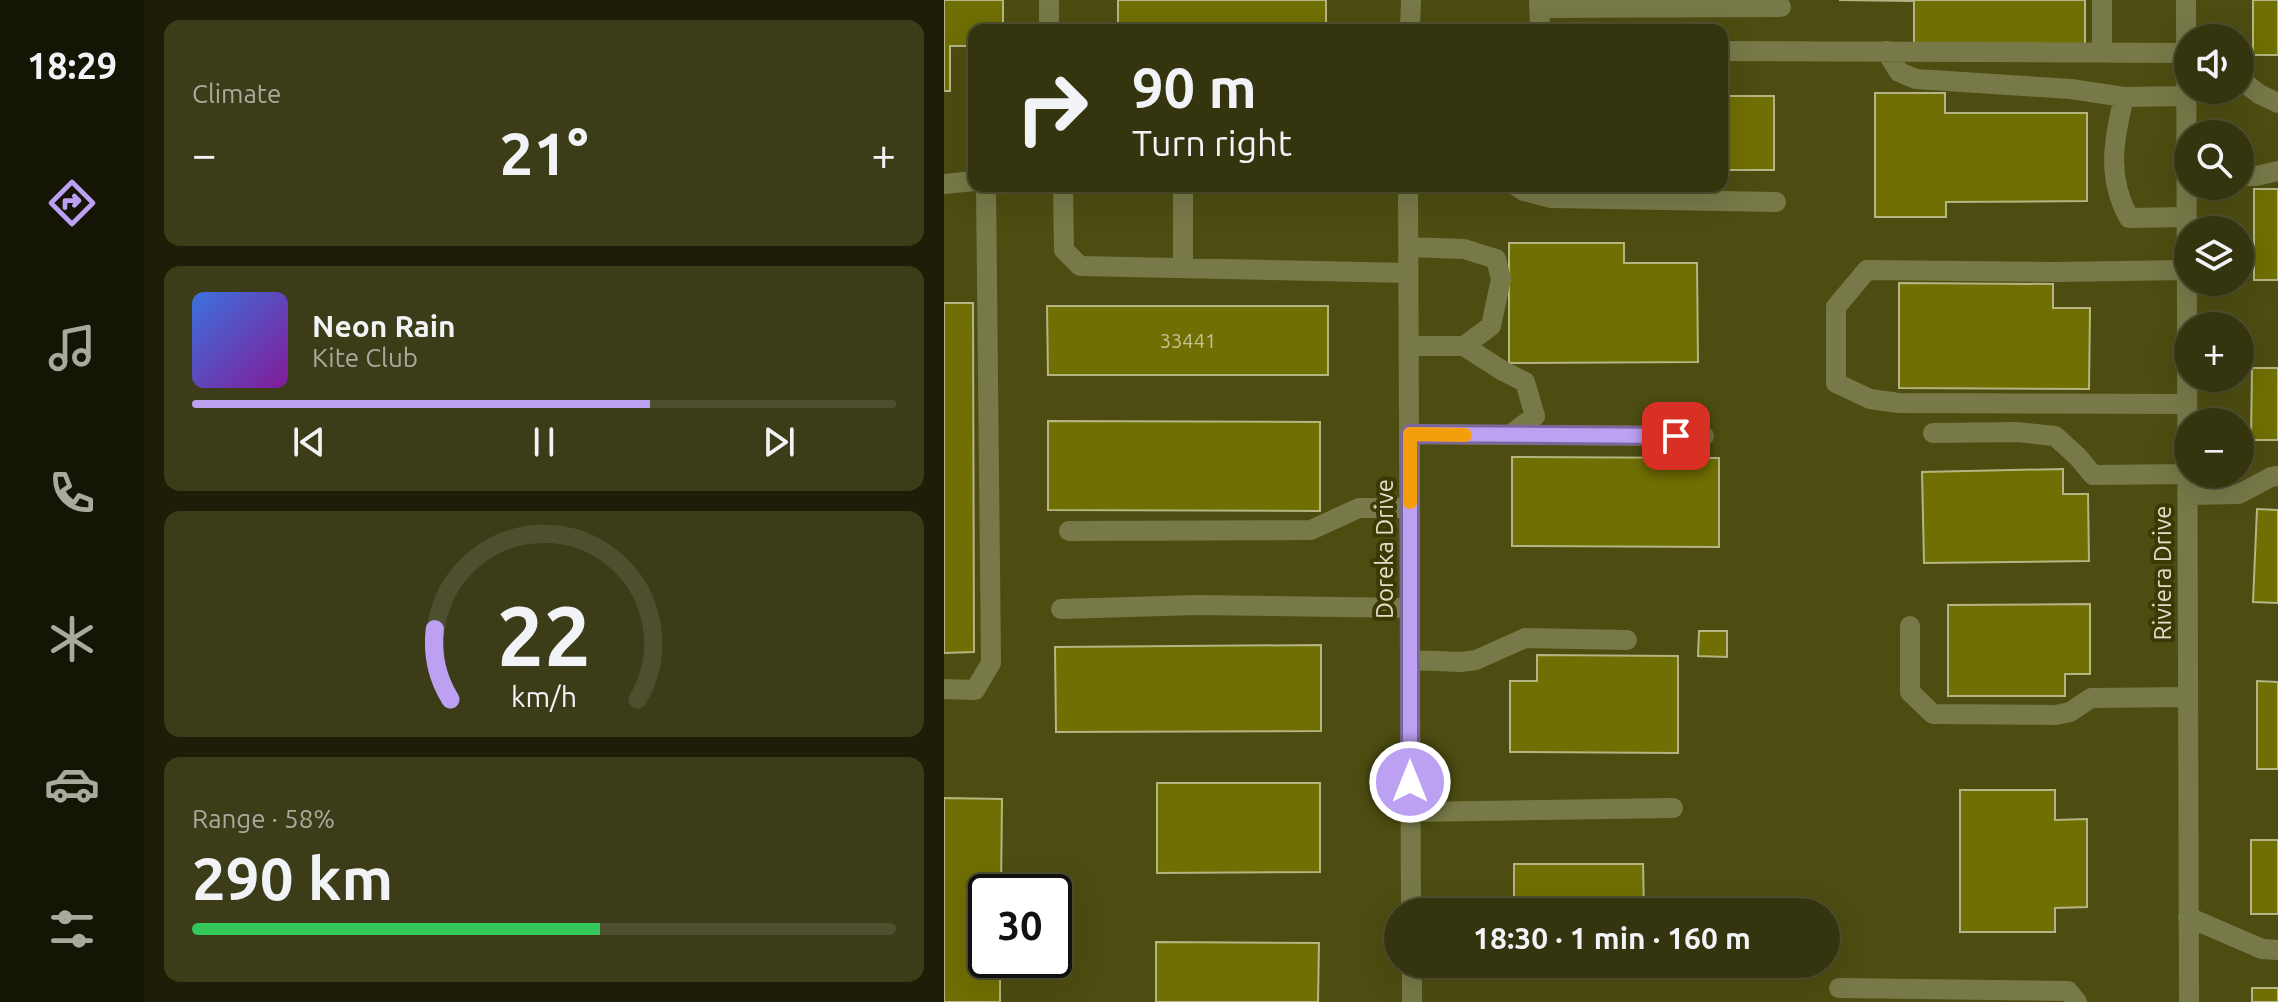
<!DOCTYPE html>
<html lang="en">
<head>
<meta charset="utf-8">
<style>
	:root { --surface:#34340f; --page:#3c3c18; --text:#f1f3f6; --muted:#a9aa9e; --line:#4e4f2f; --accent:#bca0f2 }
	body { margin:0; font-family:Ubuntu,sans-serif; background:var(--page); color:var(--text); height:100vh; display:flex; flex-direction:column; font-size:30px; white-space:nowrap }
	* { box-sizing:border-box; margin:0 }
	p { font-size:26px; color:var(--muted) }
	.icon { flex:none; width:44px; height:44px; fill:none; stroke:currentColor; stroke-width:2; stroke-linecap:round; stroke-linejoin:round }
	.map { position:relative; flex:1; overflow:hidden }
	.sheet { display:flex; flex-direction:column; gap:20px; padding:20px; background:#1d1d08; width:800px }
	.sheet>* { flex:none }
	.guide { position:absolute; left:24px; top:24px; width:760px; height:168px; border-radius:16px; box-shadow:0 8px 32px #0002,0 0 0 2px var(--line); background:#34340f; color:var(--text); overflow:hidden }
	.controls { position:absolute; left:1230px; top:24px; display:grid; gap:16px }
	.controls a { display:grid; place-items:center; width:80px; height:80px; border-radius:50%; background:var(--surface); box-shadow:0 8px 32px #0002,0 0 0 2px var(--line); font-size:40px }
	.speed { position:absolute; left:24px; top:874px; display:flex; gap:16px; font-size:40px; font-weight:700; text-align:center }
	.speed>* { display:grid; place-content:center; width:104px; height:104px; border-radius:50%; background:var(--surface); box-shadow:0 8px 32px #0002,0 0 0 2px var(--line); line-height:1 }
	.speed .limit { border:4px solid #111; border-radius:12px; background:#fff; color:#111 }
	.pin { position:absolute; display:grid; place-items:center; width:68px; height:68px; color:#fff; margin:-34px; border-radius:16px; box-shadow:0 4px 12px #0006 }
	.me { position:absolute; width:88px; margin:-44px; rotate:0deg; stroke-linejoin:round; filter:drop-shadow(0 0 6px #0008) }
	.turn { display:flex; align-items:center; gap:28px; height:168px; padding:0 32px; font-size:36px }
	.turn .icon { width:104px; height:104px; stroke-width:2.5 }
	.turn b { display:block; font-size:56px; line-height:68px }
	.big { font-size:60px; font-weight:700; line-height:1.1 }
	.sheet .card { flex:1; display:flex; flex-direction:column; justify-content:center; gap:12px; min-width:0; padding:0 28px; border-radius:16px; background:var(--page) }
	.sheet .dial { align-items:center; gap:0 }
	.dial svg { height:208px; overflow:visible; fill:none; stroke:var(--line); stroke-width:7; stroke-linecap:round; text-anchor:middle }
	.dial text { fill:var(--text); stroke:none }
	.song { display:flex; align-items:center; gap:24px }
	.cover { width:96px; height:96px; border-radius:12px; background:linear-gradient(135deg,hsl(220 70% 55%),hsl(290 70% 35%)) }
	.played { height:8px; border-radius:4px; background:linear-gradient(90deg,var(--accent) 65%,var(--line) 65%) }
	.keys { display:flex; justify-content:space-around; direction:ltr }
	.heat { display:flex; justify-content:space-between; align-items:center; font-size:44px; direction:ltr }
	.charge { height:12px; border-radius:6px; background:linear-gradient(90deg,#34c759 58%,var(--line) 0) }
	.trip { position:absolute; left:440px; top:898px; width:456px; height:80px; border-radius:40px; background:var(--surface); box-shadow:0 8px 32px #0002,0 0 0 2px var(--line); font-weight:700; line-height:80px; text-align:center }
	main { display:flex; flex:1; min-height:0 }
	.menu { display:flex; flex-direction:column; width:144px; justify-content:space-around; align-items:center; background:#151506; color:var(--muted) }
	.menu .icon { width:56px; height:56px }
	.menu .selected { color:var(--accent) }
	.menu b { font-size:36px; color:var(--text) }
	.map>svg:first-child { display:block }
	.built { fill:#4d4d11; fill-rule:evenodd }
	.building { fill:#706f03; stroke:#b4b582; stroke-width:2 }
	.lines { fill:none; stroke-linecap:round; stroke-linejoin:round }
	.minor { stroke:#787948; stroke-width:20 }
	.route-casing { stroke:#7a689d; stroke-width:20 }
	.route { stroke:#bca0f2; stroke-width:14 }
	.slow { stroke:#f59e0b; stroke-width:14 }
	.labels { text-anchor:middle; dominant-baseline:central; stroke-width:8; stroke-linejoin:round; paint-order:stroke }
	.number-label { font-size:20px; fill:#c4c497 }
	.street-label { font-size:24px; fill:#e0e1c8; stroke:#3b3a06 }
</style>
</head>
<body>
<main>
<nav class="menu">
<b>18:29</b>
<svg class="icon selected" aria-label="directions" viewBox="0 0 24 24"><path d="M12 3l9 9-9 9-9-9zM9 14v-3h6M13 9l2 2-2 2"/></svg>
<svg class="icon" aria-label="music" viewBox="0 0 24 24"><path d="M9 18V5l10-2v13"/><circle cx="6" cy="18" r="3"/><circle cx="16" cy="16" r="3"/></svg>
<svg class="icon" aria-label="phone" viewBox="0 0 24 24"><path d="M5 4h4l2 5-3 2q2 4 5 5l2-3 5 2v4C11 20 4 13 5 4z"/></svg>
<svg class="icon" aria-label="climate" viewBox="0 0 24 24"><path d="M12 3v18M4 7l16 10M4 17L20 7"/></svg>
<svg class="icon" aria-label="car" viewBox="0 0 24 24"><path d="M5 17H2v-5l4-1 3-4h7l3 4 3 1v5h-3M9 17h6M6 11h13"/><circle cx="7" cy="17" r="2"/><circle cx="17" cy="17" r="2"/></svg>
<svg class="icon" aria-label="filters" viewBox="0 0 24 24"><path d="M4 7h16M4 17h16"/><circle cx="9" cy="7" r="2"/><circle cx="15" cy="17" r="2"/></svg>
</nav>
<section class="sheet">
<div class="card"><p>Climate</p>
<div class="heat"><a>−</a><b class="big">21°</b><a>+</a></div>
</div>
<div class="card">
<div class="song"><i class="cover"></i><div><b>Neon Rain</b><p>Kite Club</p></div></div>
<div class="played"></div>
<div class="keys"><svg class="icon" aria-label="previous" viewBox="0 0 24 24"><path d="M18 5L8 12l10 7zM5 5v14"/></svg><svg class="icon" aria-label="pause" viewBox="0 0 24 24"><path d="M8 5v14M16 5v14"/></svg><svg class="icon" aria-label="next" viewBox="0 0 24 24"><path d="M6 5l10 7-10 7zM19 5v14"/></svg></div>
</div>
<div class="card dial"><svg viewBox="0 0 100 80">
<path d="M14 69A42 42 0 1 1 86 69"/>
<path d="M14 69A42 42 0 0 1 8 42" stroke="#bca0f2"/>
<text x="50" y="56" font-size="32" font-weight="700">22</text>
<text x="50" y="72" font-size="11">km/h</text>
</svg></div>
<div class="card"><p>Range · 58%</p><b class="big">290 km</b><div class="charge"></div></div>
</section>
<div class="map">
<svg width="1334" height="1002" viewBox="0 0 1334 1002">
	<rect width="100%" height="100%" fill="#454514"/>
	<path class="built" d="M0 0H1334V1002H0ZM30 30H778V186H30ZM1244 38H1296V90H1244ZM1244 134H1296V186H1244ZM1244 230H1296V282H1244ZM1244 326H1296V378H1244ZM1244 422H1296V474H1244ZM42 892H110V960H42ZM454 912H882V964H454Z"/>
	<path class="building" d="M0 0H59V30H30V46H6V91H0Z
		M174 0H382V30H174Z
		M895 0H1141V46L970 45V1Z
		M1309 0H1334V55H1309Z
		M931 93H1001V113H1143V201L1002 202V217H931Z
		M778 96H830V170H778Z
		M1310 189H1334V280H1310Z
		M565 243H680V263H753L754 362 565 363Z
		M955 283 1109 284V308H1146L1145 389 955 388Z
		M0 303H29L30 652 0 653Z
		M103 306H384V375H104Z
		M1308 368H1334V440H1307Z
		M104 421 376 422V511L104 510Z
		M568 457 775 458V547L568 546Z
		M1119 469V494H1144L1145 561 980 563 978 472Z
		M1313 509 1334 510V603L1309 602Z
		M1146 604V674H1121V696H1004V605Z
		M755 631H783V657L754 656Z
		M377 645V731L112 732 111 647Z
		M593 655 734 656V753L566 752V681H593Z
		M1313 681 1334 682V769H1313Z
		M213 783H376V872L213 873Z
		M1016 790H1111V820L1143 819V907L1111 908V932H1016Z
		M0 798 58 799 57 892H42V960H56V1002H0Z
		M1307 840H1334V914H1307Z
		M570 864H699L700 912H570Z
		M212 942 375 943 374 1002H212Z
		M1308 988H1334V1002H1308Z"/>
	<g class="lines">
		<path class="minor" d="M595 0 596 30
			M1242 0 1245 1002
			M595 8 837 7
			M105 30V0
			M466 30 467 0
			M778 51 1243 53
			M942 51 955 72 972 79 1127 89 1180 97
			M1158 52V0
			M1296 79 1315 94 1334 103
			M1243 96 1180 97C1170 141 1162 176 1185 218L1243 217
			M1296 176H1312L1334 171
			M0 184 30 181
			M119 186 120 250 136 266 464 273
			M239 186V268
			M464 186 467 912
			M572 186 580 191 607 198 832 202
			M464 247 520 249 552 259 557 279 547 326 520 346H465
			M1243 270 1111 272 923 270 892 307V383L926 399 955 403 1243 404
			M989 433 1073 432 1111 436 1134 457 1149 475 1243 474
			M466 434 566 435 591 416 581 382 559 371 520 346
			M566 435 760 436
			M1243 495 1295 494 1327 477 1334 476
			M125 531 367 530 415 508H466
			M117 609 253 605 466 608
			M966 626V692L989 714 1112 715 1126 712 1147 698 1244 697
			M466 660 517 662 532 660 581 638 683 640
			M0 689 31 690 47 663 42 186
			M466 812 729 808
			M1244 917 1318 949 1334 950
			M468 964V1002
			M895 988 1124 991 1133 1002"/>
	</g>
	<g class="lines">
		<defs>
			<path id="route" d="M466 782V434L732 436"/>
		</defs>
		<use href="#route" class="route-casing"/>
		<use href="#route" class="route"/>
		<path class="slow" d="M466 502V434L521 435"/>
	</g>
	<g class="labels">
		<g class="number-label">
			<text x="244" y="340">33441</text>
		</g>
		<g class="street-label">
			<text transform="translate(440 549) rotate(-90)">Doreka Drive</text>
			<text transform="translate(1218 573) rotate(-90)">Riviera Drive</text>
		</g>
	</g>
</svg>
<div class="controls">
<a><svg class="icon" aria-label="sound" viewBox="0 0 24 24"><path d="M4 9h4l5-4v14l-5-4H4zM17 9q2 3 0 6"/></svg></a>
<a><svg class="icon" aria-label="search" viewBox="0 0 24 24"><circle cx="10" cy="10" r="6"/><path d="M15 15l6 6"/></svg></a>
<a><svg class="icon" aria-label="layers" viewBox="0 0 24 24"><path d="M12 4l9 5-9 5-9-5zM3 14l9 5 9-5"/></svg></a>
<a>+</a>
<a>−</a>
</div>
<div class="speed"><div class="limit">30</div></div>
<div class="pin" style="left:732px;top:436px;background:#d93025"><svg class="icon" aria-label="arrive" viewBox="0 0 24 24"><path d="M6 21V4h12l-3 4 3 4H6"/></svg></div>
<svg class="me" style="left:466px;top:782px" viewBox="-20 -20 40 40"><circle r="17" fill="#bca0f2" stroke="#fff" stroke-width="3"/><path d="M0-11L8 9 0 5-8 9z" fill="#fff"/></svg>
<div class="trip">18:30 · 1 min · 160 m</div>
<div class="guide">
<div class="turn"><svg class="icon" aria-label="right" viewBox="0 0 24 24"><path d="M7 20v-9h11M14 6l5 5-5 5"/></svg><div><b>90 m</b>Turn right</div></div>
</div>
</div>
</main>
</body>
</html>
